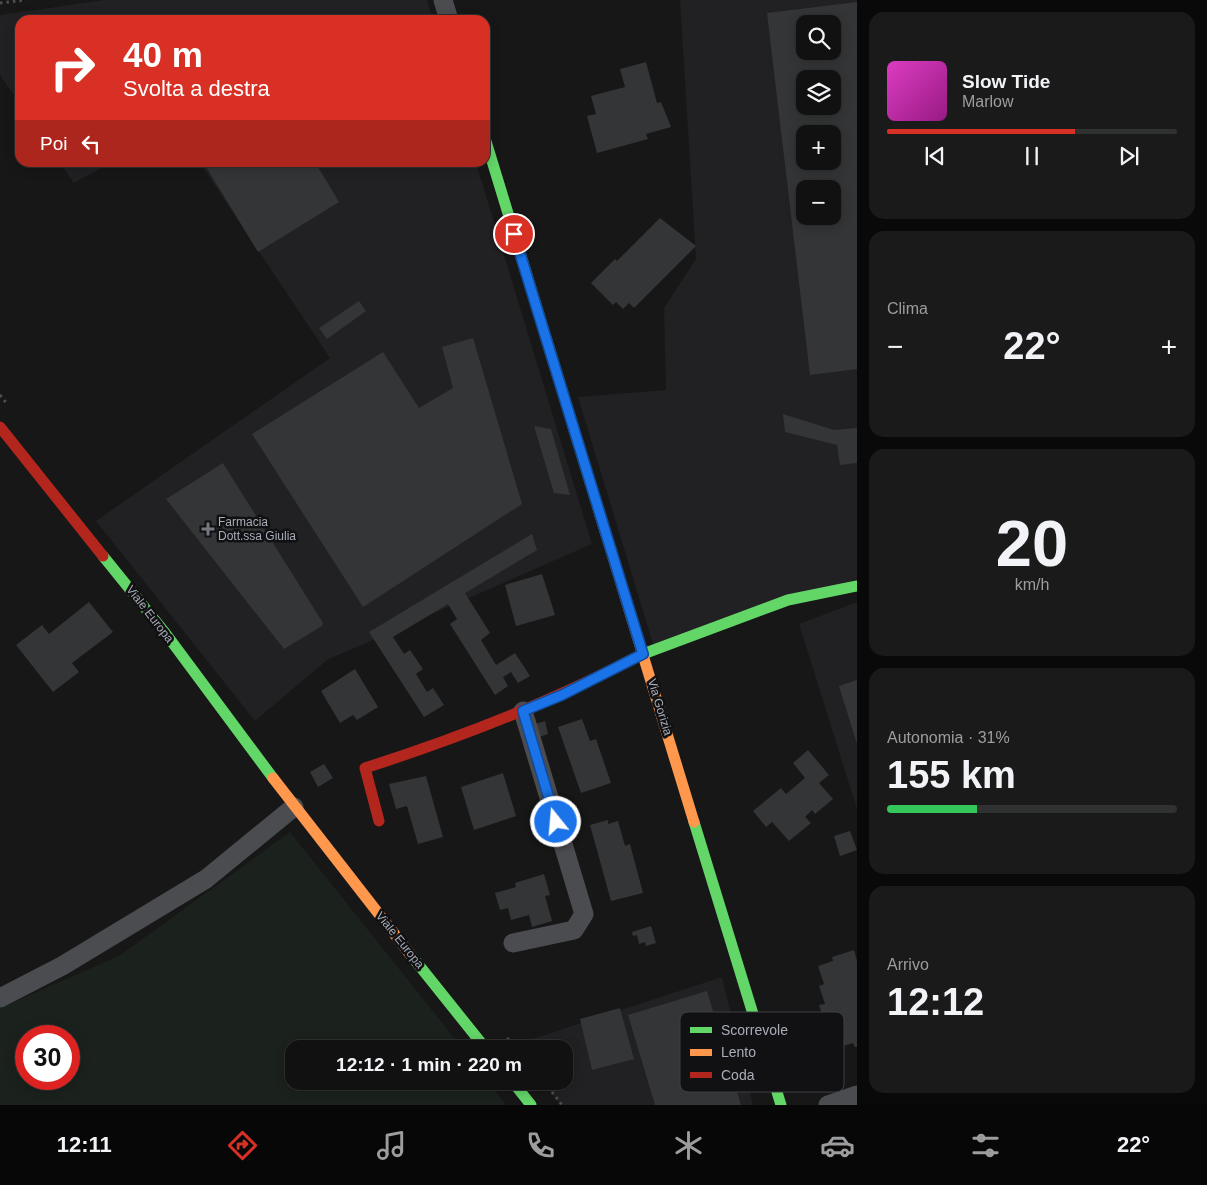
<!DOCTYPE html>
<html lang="it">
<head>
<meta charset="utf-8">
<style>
	:root { --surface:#111; --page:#1a1a1a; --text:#f1f3f6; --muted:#9c9d9f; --line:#303131; --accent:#d93025 }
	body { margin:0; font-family:Helvetica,sans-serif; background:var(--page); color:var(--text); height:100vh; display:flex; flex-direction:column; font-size:19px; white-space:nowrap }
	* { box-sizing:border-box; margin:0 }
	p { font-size:16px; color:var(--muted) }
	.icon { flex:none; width:28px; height:28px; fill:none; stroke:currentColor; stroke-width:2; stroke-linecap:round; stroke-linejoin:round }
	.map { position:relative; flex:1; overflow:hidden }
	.drawer { display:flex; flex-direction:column; gap:12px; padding:12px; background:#090909; width:350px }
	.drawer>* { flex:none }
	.hud { position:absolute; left:15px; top:15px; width:475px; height:152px; border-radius:15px; box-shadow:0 2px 12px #0003,0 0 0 1px var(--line); background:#d93025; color:#fff; overflow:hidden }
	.controls { position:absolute; left:796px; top:15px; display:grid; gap:10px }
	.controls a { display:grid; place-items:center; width:45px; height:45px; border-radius:10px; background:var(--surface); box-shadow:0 2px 12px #0003,0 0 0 1px var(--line); font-size:25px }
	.speed { position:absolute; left:15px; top:1025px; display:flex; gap:10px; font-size:25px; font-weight:700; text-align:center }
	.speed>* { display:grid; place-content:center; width:65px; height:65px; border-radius:50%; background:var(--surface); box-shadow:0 2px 12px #0003,0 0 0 1px var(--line); line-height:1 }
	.speed .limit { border:8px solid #d22; background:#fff; color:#111 }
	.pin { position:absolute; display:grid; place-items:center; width:42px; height:42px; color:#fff; margin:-21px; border:2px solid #fff; border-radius:50%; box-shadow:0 1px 5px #0007 }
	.me { position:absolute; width:55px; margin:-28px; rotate:343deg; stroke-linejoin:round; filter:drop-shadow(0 0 4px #0008) }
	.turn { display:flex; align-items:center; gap:18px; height:105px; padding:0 25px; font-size:22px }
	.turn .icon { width:65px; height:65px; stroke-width:2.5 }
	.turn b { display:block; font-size:35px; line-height:42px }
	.then { display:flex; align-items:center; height:48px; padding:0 25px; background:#0003; gap:10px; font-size:19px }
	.big { font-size:38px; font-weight:800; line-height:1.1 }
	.drawer .card { flex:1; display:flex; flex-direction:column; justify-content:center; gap:8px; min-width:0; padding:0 18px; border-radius:15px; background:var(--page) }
	.drawer .dial { align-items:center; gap:0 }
	.dial b { font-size:65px; line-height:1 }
	.song { display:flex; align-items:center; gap:15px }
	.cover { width:60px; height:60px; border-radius:8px; background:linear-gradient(135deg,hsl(310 70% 55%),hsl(310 70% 35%)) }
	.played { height:5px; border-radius:2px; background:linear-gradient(90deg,var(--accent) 65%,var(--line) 65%) }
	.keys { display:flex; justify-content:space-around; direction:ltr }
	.heat { display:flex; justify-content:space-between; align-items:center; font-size:28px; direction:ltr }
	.charge { height:8px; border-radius:4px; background:linear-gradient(90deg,#34c759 31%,var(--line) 0) }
	.trip { position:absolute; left:285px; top:1040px; width:288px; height:50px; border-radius:15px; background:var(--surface); box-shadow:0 2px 12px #0003,0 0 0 1px var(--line); font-weight:800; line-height:50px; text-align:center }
	.menu { display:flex; height:80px; justify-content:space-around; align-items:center; background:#070707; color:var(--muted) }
	.menu .icon { width:35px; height:35px }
	.menu .current { color:var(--accent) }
	.menu b { font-size:22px; color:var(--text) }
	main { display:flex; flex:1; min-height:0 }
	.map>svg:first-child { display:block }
	.built { fill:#212124; fill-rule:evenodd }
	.green { fill:#1b211c; fill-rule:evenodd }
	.building { fill:#343537; fill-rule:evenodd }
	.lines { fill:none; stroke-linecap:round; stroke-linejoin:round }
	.path { stroke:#4d4e52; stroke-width:3; stroke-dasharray:2.5 4; stroke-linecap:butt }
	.street { stroke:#4b4c50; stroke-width:19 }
	.fast { stroke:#63d668; stroke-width:11 }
	.slow { stroke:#ff974d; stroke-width:11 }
	.jam { stroke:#b3261e; stroke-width:11 }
	.route-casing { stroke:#114b97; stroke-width:12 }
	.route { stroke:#1a73e8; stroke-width:9 }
	.poi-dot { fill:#757880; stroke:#111113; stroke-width:2 }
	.labels { text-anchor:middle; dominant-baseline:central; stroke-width:5; stroke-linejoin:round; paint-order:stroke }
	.poi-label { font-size:12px; fill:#a8adb8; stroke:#111113; text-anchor:start }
	.street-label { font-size:12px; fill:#a8adb8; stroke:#111113 }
	.key { fill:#111113; stroke:#3e4045; stroke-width:1 }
	.key-label { font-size:14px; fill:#a8adb8 }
</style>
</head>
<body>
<main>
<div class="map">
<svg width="857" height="1105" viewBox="0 0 857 1105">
	<rect width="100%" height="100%" fill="#171717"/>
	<path class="built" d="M104 0H427L433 20H20V104L0 75V15Z
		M680 0H857V579L653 644 578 397 666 390 664 308 696 259ZM805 24H832V51H805ZM805 79H832V106H805ZM805 134H832V161H805ZM805 189H832V216H805Z
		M60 163H110L74 183Z
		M200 163H476L592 544 327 660 255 721 96 521 330 358Z
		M857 602V809L799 624Z
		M722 977 753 1105H560L542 1081H564V1049H517L514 1045Z"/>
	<path class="green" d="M290 832 463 1049H294V1081H488L506 1105H0V1008L119 956ZM26 1036H69V1079H26Z"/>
	<path class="building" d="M857 2V369L810 375 767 13ZM805 24H832V51H805ZM805 79H832V106H805ZM805 134H832V161H805ZM805 189H832V216H805Z
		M646 62 657 103 661 102 671 127 646 134 648 139 597 153 587 116 596 114 591 96 625 87 620 69Z
		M203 162H315L339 202 258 252Z
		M660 218 696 246 634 308 629 303 623 309 616 302 613 305 591 283 615 259 617 261Z
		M359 301 366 311 327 339 319 328Z
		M473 338 522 504 363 607 252 434 383 352 419 408 453 388 442 347Z
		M783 414 834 430 857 428V463L840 465 837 445 785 432Z
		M534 426 551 429 570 495 554 493Z
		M223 463 323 623 322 626 284 649 166 499Z
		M532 534 537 550 465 593 490 633 481 640 496 665 515 653 530 676 518 683 511 672 503 677 508 686 495 695 450 624 457 619 448 604 393 637 404 654 410 650 423 669 416 674 427 692 433 688 444 705 424 717 369 632Z
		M542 574 555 615 516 626 505 585Z
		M89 602 113 632 72 663 79 672 53 692 16 645 42 625 49 634Z
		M355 669 378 707 357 720 353 715 340 723 321 691Z
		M857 680V744L839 686Z
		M582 719 590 741 596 739 611 783 581 793 558 727Z
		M545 721 548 734 536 738 532 725Z
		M808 750 829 775 819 783 833 799 815 814 812 810 805 817 811 823 789 841 772 822 766 827 753 811 781 788 786 794 805 778 793 763Z
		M324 764 333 778 318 787 310 772Z
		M503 773 516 816 474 830 461 787Z
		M426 776 443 837 418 844 407 806 396 809 389 784Z
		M608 820V824L618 821 625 846 630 844 643 893 611 901 590 825Z
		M850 831 857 850 840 856 834 836Z
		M544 874 550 895 545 896 552 921 532 927 529 915 511 920 508 908 500 910 495 893 516 887 515 883Z
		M651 926 656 943 646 946 645 942 639 944 637 935 633 936 632 932Z
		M854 950 857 961V1047H855L853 1043 837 1048 831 1029 827 1030 819 1005 825 1004 819 986 824 984 818 966 833 961 832 957Z
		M707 991 741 1105H655L628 1015Z
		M620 1008 634 1059 592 1070 580 1019Z"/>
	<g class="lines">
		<path class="path" d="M0 3 26 0
			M0 395 8 405
			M507 1038 516 1049
			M552 1092 562 1105"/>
		<path class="street" d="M443 0 449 20
			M513 943 574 930 584 914 523 711
			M0 998 62 966 206 879 294 807
			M828 1105 857 1095"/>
		<path class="fast" d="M485 138 598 508
			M103 556 166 634 273 778
			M619 666 643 654 788 600 857 586
			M694 822 781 1105
			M410 954 486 1049
			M512 1081 531 1105"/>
		<path class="slow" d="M598 508 694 822
			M273 778 410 954"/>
		<path class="jam" d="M0 427 103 556
			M379 821 365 768C452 740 537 708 619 666"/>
	</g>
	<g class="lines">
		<defs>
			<path id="route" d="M514 234 643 654 562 695 523 711 556 822"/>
		</defs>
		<use href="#route" class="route-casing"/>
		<use href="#route" class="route"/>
	</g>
	<path class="poi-dot" d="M205.5 521.5h5v5h5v5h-5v5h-5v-5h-5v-5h5z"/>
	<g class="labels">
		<g class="poi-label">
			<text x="218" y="522">Farmacia<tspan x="218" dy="14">Dott.ssa Giulia</tspan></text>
		</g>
		<g class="street-label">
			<text transform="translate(150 614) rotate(52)">Viale Europa</text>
			<text transform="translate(660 707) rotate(73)">Via Gorizia</text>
			<text transform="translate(400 940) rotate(51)">Viale Europa</text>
		</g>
	</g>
	<rect x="680" y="1012" width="164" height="80" rx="8" class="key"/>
	<rect x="690" y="1027" width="22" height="6" fill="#63d668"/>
	<rect x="690" y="1049" width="22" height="7" fill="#ff974d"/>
	<rect x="690" y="1072" width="22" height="6" fill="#b3261e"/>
	<g class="key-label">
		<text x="721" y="1035">Scorrevole</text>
		<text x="721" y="1057">Lento</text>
		<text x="721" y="1080">Coda</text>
	</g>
</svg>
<div class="controls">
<a><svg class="icon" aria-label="search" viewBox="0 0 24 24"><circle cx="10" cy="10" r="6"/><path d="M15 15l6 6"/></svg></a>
<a><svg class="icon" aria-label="layers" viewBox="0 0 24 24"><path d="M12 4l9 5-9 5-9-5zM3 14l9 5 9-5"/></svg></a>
<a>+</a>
<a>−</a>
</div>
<div class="speed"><div class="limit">30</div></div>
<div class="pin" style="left:514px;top:234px;background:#d93025"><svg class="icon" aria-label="arrive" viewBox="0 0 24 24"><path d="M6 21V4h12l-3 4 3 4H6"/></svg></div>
<svg class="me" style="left:556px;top:822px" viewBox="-20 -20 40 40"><circle r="17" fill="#1a73e8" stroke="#fff" stroke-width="3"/><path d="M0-11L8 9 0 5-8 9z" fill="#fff"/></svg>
<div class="trip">12:12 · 1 min · 220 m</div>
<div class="hud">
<div class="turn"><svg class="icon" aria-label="right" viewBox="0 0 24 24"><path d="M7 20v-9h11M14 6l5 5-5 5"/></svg><div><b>40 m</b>Svolta a destra</div></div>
<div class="then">Poi<svg class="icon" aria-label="left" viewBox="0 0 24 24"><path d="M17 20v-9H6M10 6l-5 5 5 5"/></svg></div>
</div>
</div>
<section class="drawer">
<div class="card">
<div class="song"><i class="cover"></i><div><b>Slow Tide</b><p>Marlow</p></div></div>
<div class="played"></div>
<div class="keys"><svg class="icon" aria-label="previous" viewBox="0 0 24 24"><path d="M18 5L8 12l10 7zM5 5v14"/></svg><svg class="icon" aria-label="pause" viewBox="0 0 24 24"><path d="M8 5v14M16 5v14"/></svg><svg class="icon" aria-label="next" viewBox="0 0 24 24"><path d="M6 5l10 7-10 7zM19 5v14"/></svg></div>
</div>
<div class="card"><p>Clima</p>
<div class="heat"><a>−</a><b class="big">22°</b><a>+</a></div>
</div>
<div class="card dial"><b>20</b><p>km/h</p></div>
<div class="card"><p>Autonomia · 31%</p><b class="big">155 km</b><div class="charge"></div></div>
<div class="card"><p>Arrivo</p><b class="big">12:12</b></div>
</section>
</main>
<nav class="menu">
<b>12:11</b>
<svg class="icon current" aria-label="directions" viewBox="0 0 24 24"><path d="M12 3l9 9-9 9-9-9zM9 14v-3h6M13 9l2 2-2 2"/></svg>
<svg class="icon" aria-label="music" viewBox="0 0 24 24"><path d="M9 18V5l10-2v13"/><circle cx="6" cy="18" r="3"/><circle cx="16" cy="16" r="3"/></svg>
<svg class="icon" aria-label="phone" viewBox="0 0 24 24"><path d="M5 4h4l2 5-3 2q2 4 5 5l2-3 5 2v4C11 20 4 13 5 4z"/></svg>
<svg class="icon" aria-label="climate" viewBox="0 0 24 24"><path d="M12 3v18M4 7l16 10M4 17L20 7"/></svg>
<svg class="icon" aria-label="car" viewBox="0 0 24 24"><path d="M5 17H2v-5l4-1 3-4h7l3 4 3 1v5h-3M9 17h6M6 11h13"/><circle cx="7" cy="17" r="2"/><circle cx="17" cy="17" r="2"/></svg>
<svg class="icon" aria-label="filters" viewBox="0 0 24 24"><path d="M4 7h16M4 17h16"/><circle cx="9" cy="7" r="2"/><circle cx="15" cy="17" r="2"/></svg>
<b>22°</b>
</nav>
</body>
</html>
